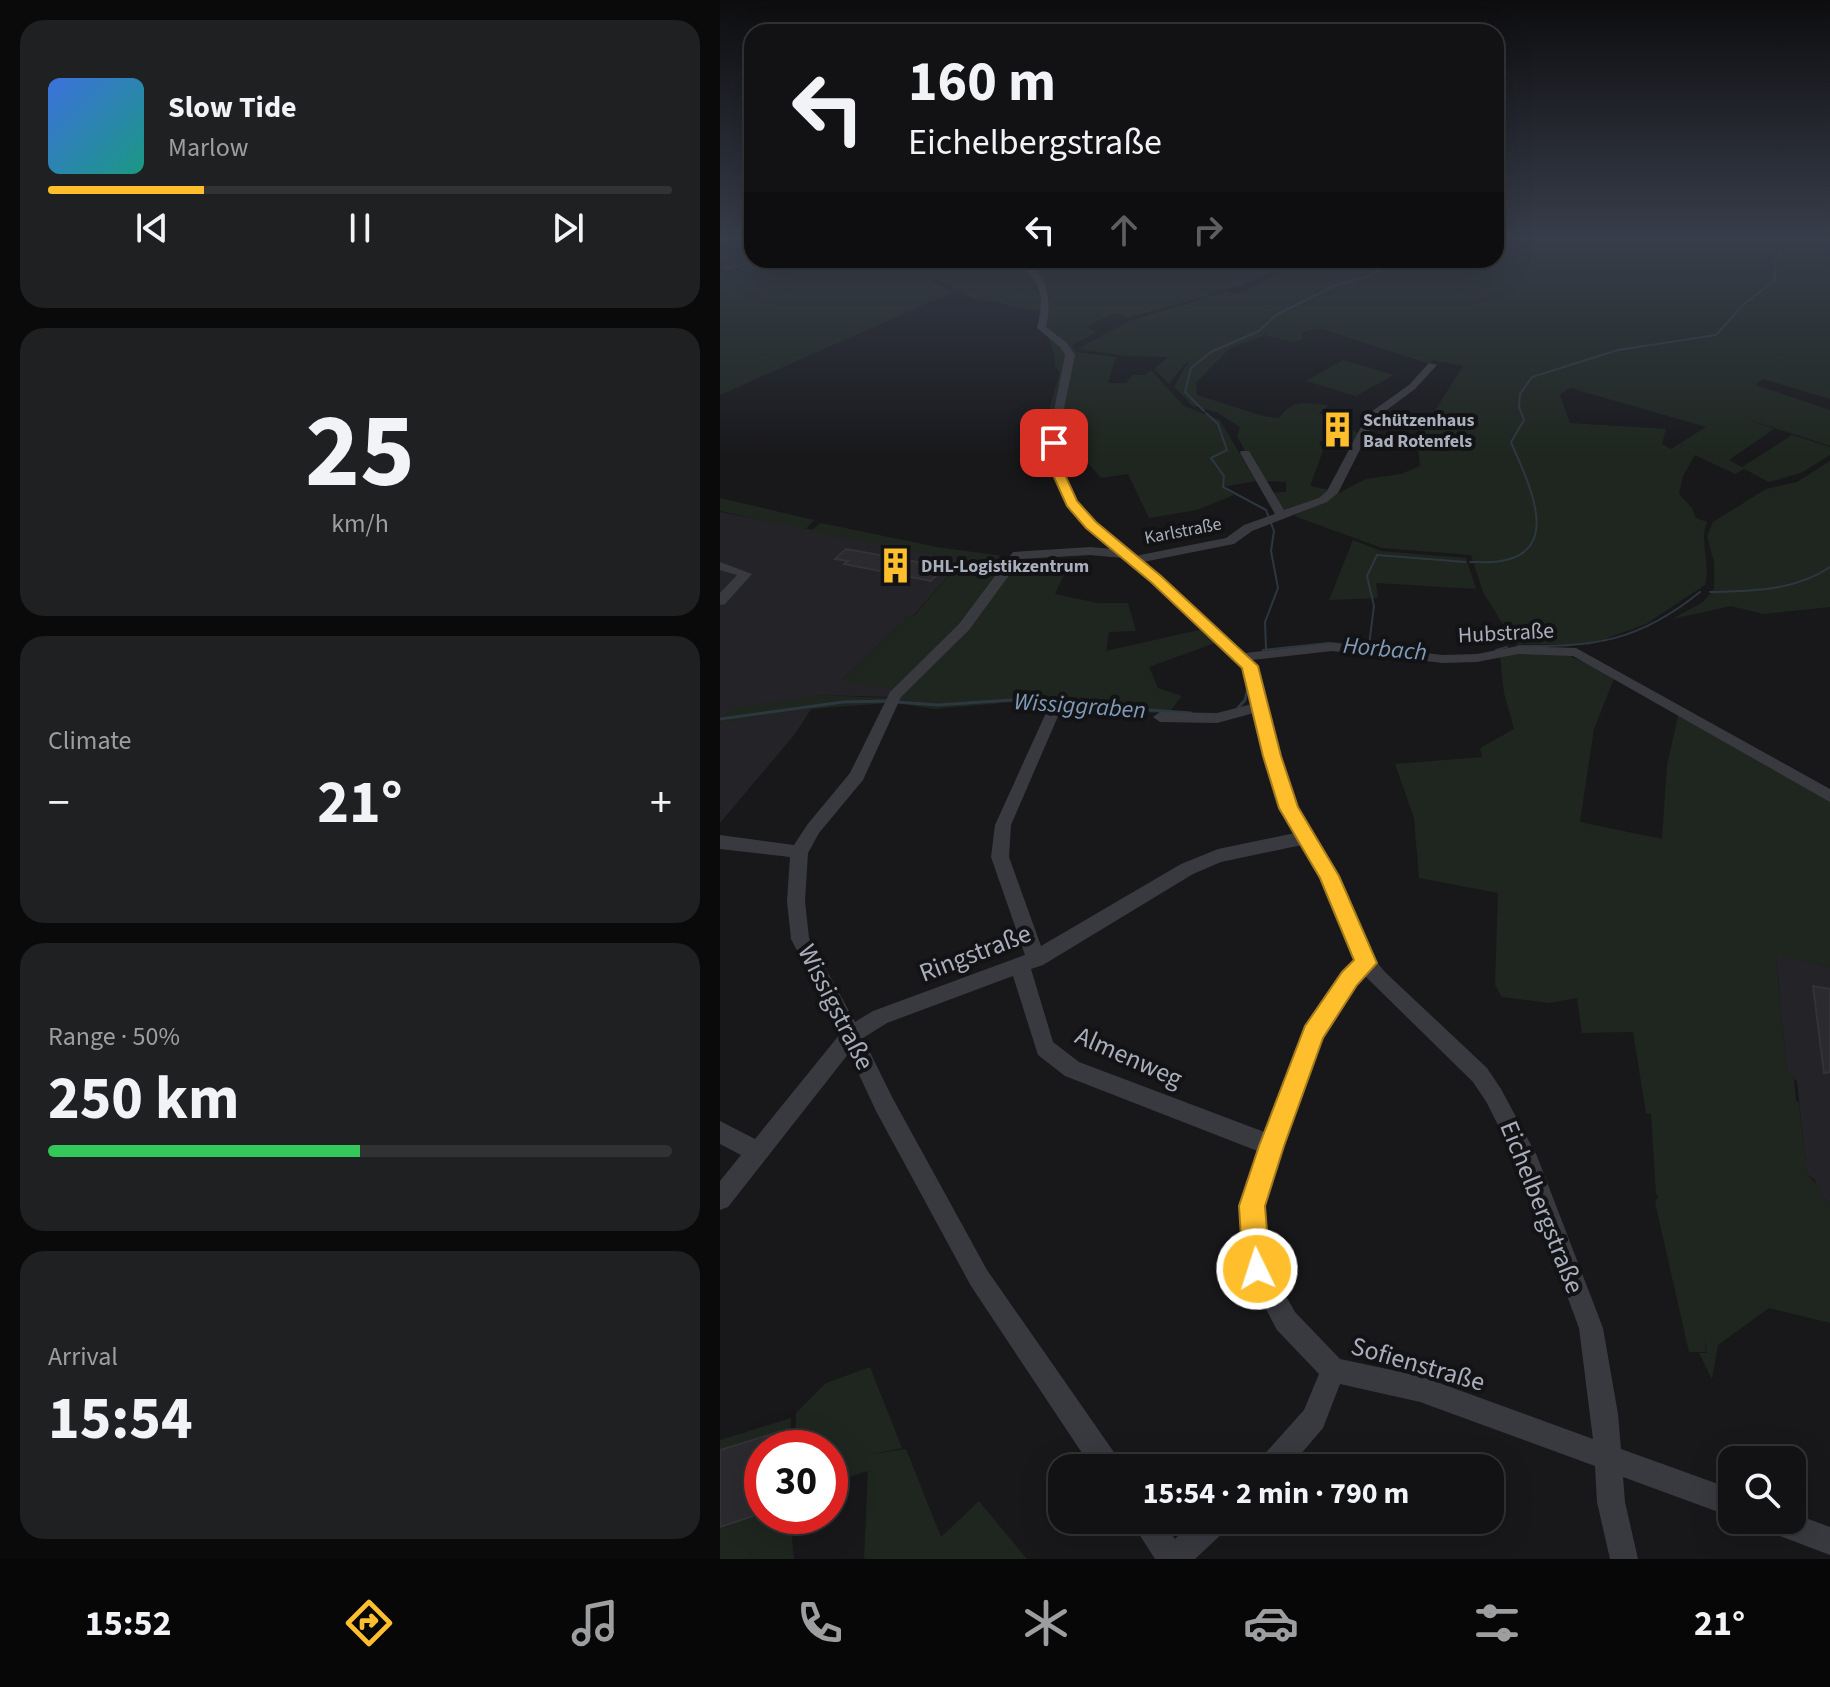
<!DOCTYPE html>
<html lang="en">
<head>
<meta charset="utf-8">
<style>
	:root { --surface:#121214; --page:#1f2022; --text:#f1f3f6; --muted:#9c9ea0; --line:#313234; --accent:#ffbf2c }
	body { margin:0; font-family:"Source Sans 3",sans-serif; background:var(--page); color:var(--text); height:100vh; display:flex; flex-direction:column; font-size:30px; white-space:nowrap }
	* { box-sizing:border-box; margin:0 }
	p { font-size:26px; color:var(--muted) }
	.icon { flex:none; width:44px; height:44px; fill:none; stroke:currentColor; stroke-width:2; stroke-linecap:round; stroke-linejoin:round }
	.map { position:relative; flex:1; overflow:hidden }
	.side { display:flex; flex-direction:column; gap:20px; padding:20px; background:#0a0a0b; width:720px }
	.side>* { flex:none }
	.banner { position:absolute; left:24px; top:24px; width:760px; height:244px; border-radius:24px; box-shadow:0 8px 32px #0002,0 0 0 2px var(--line); background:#121214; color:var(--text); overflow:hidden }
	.tools { position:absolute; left:998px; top:1446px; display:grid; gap:16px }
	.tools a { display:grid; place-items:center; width:88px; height:88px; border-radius:16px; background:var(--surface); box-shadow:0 8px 32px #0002,0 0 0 2px var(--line); font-size:40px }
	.speed { position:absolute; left:24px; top:1430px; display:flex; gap:16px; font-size:40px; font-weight:700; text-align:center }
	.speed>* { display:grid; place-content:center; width:104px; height:104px; border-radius:50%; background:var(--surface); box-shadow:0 8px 32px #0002,0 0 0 2px var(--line); line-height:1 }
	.speed .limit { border:12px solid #d22; background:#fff; color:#111 }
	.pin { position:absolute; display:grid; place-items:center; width:68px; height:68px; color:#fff; margin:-34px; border-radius:16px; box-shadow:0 4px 12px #0006 }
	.me { position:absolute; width:88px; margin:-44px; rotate:356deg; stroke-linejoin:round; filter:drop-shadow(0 0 6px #0008) }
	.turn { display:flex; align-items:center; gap:28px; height:168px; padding:0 32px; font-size:36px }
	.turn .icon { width:104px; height:104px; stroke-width:2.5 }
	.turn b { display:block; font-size:56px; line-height:68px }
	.lanes { display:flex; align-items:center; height:76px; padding:0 32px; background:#0003; justify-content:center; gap:40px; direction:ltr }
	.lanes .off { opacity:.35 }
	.big { font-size:60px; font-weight:700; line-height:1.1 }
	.side .widget { flex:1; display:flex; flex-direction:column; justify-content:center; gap:12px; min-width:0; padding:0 28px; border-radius:24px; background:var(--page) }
	.side .dial { align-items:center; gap:0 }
	.dial b { font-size:104px; line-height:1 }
	.song { display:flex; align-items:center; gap:24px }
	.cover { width:96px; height:96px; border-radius:12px; background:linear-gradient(135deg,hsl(220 70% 55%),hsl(170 70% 35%)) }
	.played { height:8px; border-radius:4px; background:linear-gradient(90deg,var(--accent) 25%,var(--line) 25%) }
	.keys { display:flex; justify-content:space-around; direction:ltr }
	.heat { display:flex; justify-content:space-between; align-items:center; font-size:44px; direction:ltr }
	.charge { height:12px; border-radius:6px; background:linear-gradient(90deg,#34c759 50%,var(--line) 0) }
	.trip { position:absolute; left:328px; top:1454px; width:456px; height:80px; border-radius:24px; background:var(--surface); box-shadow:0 8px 32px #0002,0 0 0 2px var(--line); font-weight:700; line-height:80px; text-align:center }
	.menu { display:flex; height:128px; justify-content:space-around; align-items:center; background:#070708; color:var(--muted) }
	.menu .icon { width:56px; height:56px }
	.menu .selected { color:var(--accent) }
	.menu b { font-size:36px; color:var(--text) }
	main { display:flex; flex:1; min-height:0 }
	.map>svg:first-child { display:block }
	.built { fill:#242428 }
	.green { fill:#1e261f; fill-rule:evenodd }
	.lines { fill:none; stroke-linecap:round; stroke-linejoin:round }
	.stream-far1 { stroke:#2d3740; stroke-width:2 }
	.stream { stroke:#2d3740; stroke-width:3 }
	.building { fill:#2b2b2f; stroke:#323237; stroke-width:2 }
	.minor { fill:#393a40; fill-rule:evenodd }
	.route { fill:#ffbf2c; stroke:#a67c1d; stroke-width:2 }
	.labels { text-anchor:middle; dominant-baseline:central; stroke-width:8; stroke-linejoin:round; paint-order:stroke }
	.far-poi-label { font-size:18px; font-weight:bold; fill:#a9aebc; stroke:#131316; text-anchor:start }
	.far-street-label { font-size:18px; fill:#a9aebc; stroke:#131316 }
	.street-label { font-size:22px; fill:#a9aebc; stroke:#131316 }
	.water-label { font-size:24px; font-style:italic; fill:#7e9bb9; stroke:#131316 }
	.near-street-label { font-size:26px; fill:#a9aebc; stroke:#131316 }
</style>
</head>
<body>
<main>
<section class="side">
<div class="widget">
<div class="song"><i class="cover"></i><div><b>Slow Tide</b><p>Marlow</p></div></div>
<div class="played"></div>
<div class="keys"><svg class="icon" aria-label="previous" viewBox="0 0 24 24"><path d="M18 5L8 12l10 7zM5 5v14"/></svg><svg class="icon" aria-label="pause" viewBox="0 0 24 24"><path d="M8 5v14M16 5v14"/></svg><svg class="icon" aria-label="next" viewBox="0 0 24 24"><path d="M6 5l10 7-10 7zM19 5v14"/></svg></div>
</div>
<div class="widget dial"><b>25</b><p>km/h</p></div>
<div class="widget"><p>Climate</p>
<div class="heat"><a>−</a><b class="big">21°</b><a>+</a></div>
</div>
<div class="widget"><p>Range · 50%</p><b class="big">250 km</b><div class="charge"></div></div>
<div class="widget"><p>Arrival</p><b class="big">15:54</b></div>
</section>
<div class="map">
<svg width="1110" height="1559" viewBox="0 0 1110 1559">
	<rect width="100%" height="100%" fill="#18181b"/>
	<path class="built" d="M0 512 243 559 193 616H189L122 680 176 690 170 697 100 695 75 734 0 823Z
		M1056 955 1110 967V1203L1101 1197 1095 1180 1087 1174 1077 1081 1067 1073Z"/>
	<path class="green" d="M0 239H32V260H80L67 261 21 283 58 267 83 265 85 260H295C312 273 326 290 323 312L253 298 190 267 233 292 0 395V273L14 267 0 270Z
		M776 239H1110V399L1043 379 1036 385 1110 410V446L1024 418 1054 429 1009 460 1022 467 1072 435 1110 447V455L1081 473 1049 482 1024 469 1015 474 975 455 963 476 959 494 972 508 976 518 987 522C979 542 991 563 985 585L926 624 869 645 795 644 763 592 751 555 662 548 574 516 646 479 681 474 700 466 698 449 712 415 743 366 712 360 710 364 599 328 581 333 583 339 574 342 545 335 510 348 476 383 477 395 543 416 559 418C573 398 587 403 609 405L599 413 640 434 631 451 607 439 599 442 603 451 590 486 610 490 596 501 567 513 547 493 566 492V482L541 481 517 436 520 427 496 412 473 406 454 387 470 358 449 384 434 369 448 357 406 356 357 349 410 321 507 291 518 293 588 260H776ZM850 388 986 427 951 449 942 444 946 429 850 423 840 395Z
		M304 260H580L538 279 484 297 407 318 394 313 366 327 377 332 353 345 356 352 396 357 388 383H406L412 375H425L431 370 464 406 500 420 536 481 503 487 514 495 477 510 429 518 408 474 381 478 367 462 322 470C322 435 329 406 340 373L335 367C337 355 329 342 326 330 324 322 328 313 329 304 331 287 317 271 304 260Z
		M623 360 674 375 636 396 586 381Z
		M1110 461V607L1043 614 1011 606 952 619 983 602 994 589V562L987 536 993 522 1046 489 1077 482Z
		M0 498 94 520 85 530 0 511Z
		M101 523 217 547 290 557 243 625 176 690 121 681 189 616H194L243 559 89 532Z
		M633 540 661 551 746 558 756 589 656 583 658 598 609 600Z
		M289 573H345L335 594 378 603H408L416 631 389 632 386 651 483 629 495 643 429 667 438 688 462 696 448 714 295 702 214 709 175 703Z
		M809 651 843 653 895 676 874 729 860 822 942 839 947 765 959 712 1110 799V967L1056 956 1067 1073 1074 1078 1076 1101 1079 1102 1087 1174 1102 1190 1101 1197 1110 1203V1323L1049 1308 998 1345 992 1379 979 1353H987L984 1339 986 1352H969L935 1202 939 1195H936L931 1114 926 1113 913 1032 862 1033 857 998 829 1003 782 997 775 985 778 893 699 878 694 818 675 764 762 757 760 748 794 729 784 693 780 656Z
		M103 695 169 698 168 703 80 710 0 723V716L8 714 11 708Z
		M150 1367 182 1448 148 1455 186 1449 221 1537 259 1501 307 1559H144L148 1471 110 1483V1448H75L76 1413 106 1383Z
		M71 1418 70 1448H42V1516H70L74 1559H0V1440Z"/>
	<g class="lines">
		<path class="stream-far1" d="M1054 239 1059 251
			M5 269 43 260
			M484 411 465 392 471 368 491 352 539 331 556 315 614 286 649 276 672 264 663 260
			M486 413 498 424 507 450 491 458 504 476 503 487 546 510 554 531 551 551 558 588 545 622 546 649
			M750 562C760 562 771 563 781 561 845 551 806 478 791 442L804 420 799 407 800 394 812 377 898 350 996 335 1023 305 1055 280 1054 261 1061 254
			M990 592C1031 591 1075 591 1110 567
			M649 645 654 606 647 576 657 555 745 562
			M798 646C874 647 918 642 980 592
			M543 650 609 643 681 650
			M776 650 787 647"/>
		<path class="stream" d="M176 702 218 705 291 700 471 713
			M518 708 525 700 529 683
			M0 719 123 702 168 701"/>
	</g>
	<path class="building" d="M126 549 225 567 211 581 124 564 128 561 115 559Z
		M1093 986 1110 989V1072L1104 1073Z
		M62 1431 61 1448H42V1513L0 1527V1450Z"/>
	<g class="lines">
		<path class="minor" d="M296 260H305C329 280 332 297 326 327L347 343 355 355C346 405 327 454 356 501 369 523 396 539 415 556L506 538 524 525 555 514 520 453 521 451H529L564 510 599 498 607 491 648 414 689 385 709 363 717 365 695 389 656 418 618 493 607 502 532 531 514 544 423 562 525 653 612 643 723 655 757 654 798 646 856 648 1110 789V802L853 656 798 654 757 662 723 663 612 651 532 660 537 666 566 779 577 807 618 876 653 958 666 973 767 1068 781 1089 817 1156 883 1328 898 1414 901 1449 1012 1489V1517L903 1477 905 1502 918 1559H890L877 1502 875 1466 700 1402 620 1384 603 1428 569 1468H537L541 1458 584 1410 599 1374 557 1330 525 1269 521 1206 540 1152 345 1076 318 1055 293 976 167 1023 143 1038 172 1097 267 1270 398 1458 402 1468H372L251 1286 156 1111 129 1053 8 1207 0 1210V1181L21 1155 0 1144V1121L35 1139 120 1034 71 939 67 901 70 857 0 849V835L74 845 87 825 130 773 170 692 239 624 293 552 370 547 393 549C309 479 327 452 345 355L340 347 317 328C325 292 322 285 296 260ZM370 555 403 558 431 582 523 668 532 704 497 713 440 712 433 717 440 722 497 723 534 713C544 755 553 795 575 833L498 849 461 864 321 946 289 857 291 825 342 707 340 704H330L275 825 271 857 305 955 153 1011 135 1022 89 938 85 901 88 853 99 833 143 780 181 697 249 630 301 559ZM582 845 601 878 636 961C586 1006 569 1072 547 1133L359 1062 333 1042 311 969 323 965 473 874 501 862ZM645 976 753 1082 767 1103 800 1169 859 1328 873 1439 700 1376 620 1359 575 1312 549 1266 543 1206 602 1037 636 985Z
			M0 562 32 574 5 604 0 605V593L17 575 0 570Z
			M1072 1513 1110 1527V1555L1044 1530 1040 1520H1072Z
			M410 1520H441L455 1539 475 1520H510L506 1530 475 1559H435Z"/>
	</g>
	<linearGradient id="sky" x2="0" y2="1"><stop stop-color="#0d0d0f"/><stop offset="0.52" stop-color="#373d4a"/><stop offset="1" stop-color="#373d4a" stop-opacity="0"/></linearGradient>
	<rect width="1110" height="457" fill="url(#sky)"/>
	<path class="route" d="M334 439 340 443 341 466 357 501 376 522 441 576 538 666 561 756 578 807 619 876 657 963 637 985 603 1038 564 1146 545 1206 550 1269 546 1279 537 1283 527 1279 523 1269 519 1206 539 1146 585 1026 622 972 634 960 600 878 559 808 543 756 522 668 431 582 366 528 347 506 329 466 328 443Z"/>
	<defs>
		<symbol id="building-bare" viewBox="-9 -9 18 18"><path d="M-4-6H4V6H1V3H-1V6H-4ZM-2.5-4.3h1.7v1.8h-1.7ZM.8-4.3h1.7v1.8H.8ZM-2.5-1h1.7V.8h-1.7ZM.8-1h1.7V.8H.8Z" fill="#ffbf2c" stroke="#131316" stroke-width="2.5" paint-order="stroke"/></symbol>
	</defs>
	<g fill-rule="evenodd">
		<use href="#building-bare" x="592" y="404" width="51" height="51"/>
		<use href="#building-bare" x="150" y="540" width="51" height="51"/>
	</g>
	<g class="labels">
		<g class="far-poi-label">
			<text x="643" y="420">Schützenhaus<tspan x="643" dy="21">Bad Rotenfels</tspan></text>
			<text x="201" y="566">DHL-Logistikzentrum</text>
		</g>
		<g class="far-street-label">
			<text transform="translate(463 531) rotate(-11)">Karlstraße</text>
		</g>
		<g class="street-label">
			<text transform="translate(786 633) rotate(-3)">Hubstraße</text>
		</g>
		<g class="water-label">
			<text transform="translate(665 649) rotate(5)">Horbach</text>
			<text transform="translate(360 706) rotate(4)">Wissiggraben</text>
		</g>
		<g class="near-street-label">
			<text transform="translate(255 953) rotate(-21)">Ringstraße</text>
			<text transform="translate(116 1007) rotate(63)">Wissigstraße</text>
			<text transform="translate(409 1057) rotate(24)">Almenweg</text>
			<text transform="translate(822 1207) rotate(68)">Eichelbergstraße</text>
			<text transform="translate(698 1364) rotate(16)">Sofienstraße</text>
		</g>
	</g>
</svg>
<div class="tools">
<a><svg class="icon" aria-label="search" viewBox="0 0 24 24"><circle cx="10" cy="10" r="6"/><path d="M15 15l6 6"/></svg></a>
</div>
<div class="speed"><div class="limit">30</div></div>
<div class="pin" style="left:334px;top:443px;background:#d93025"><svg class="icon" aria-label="arrive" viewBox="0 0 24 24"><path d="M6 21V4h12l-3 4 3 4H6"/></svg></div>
<svg class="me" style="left:537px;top:1269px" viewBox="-20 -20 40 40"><circle r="17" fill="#ffbf2c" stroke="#fff" stroke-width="3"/><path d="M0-11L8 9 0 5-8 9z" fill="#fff"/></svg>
<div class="trip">15:54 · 2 min · 790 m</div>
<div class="banner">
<div class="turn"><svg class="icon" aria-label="left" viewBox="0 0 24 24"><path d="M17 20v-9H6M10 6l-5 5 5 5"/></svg><div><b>160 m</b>Eichelbergstraße</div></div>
<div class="lanes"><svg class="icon" aria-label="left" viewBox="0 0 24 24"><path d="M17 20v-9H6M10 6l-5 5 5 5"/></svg><svg class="icon off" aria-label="ahead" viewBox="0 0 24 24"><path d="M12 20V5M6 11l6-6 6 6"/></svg><svg class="icon off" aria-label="right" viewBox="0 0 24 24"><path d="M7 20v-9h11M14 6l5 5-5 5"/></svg></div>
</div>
</div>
</main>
<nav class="menu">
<b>15:52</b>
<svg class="icon selected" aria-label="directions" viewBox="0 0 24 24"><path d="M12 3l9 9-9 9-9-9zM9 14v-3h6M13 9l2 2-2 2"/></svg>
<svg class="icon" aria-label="music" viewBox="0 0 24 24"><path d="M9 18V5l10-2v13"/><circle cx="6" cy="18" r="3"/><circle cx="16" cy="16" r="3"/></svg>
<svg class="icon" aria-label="phone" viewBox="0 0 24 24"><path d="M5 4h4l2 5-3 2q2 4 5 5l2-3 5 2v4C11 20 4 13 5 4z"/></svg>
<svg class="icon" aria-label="climate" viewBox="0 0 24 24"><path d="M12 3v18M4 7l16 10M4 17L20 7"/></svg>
<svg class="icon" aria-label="car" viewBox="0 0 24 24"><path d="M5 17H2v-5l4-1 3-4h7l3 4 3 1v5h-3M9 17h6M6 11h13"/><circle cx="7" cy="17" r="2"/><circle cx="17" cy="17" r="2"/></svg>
<svg class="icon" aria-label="filters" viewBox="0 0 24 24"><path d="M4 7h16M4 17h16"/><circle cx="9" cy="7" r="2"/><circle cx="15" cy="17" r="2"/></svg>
<b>21°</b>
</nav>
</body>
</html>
